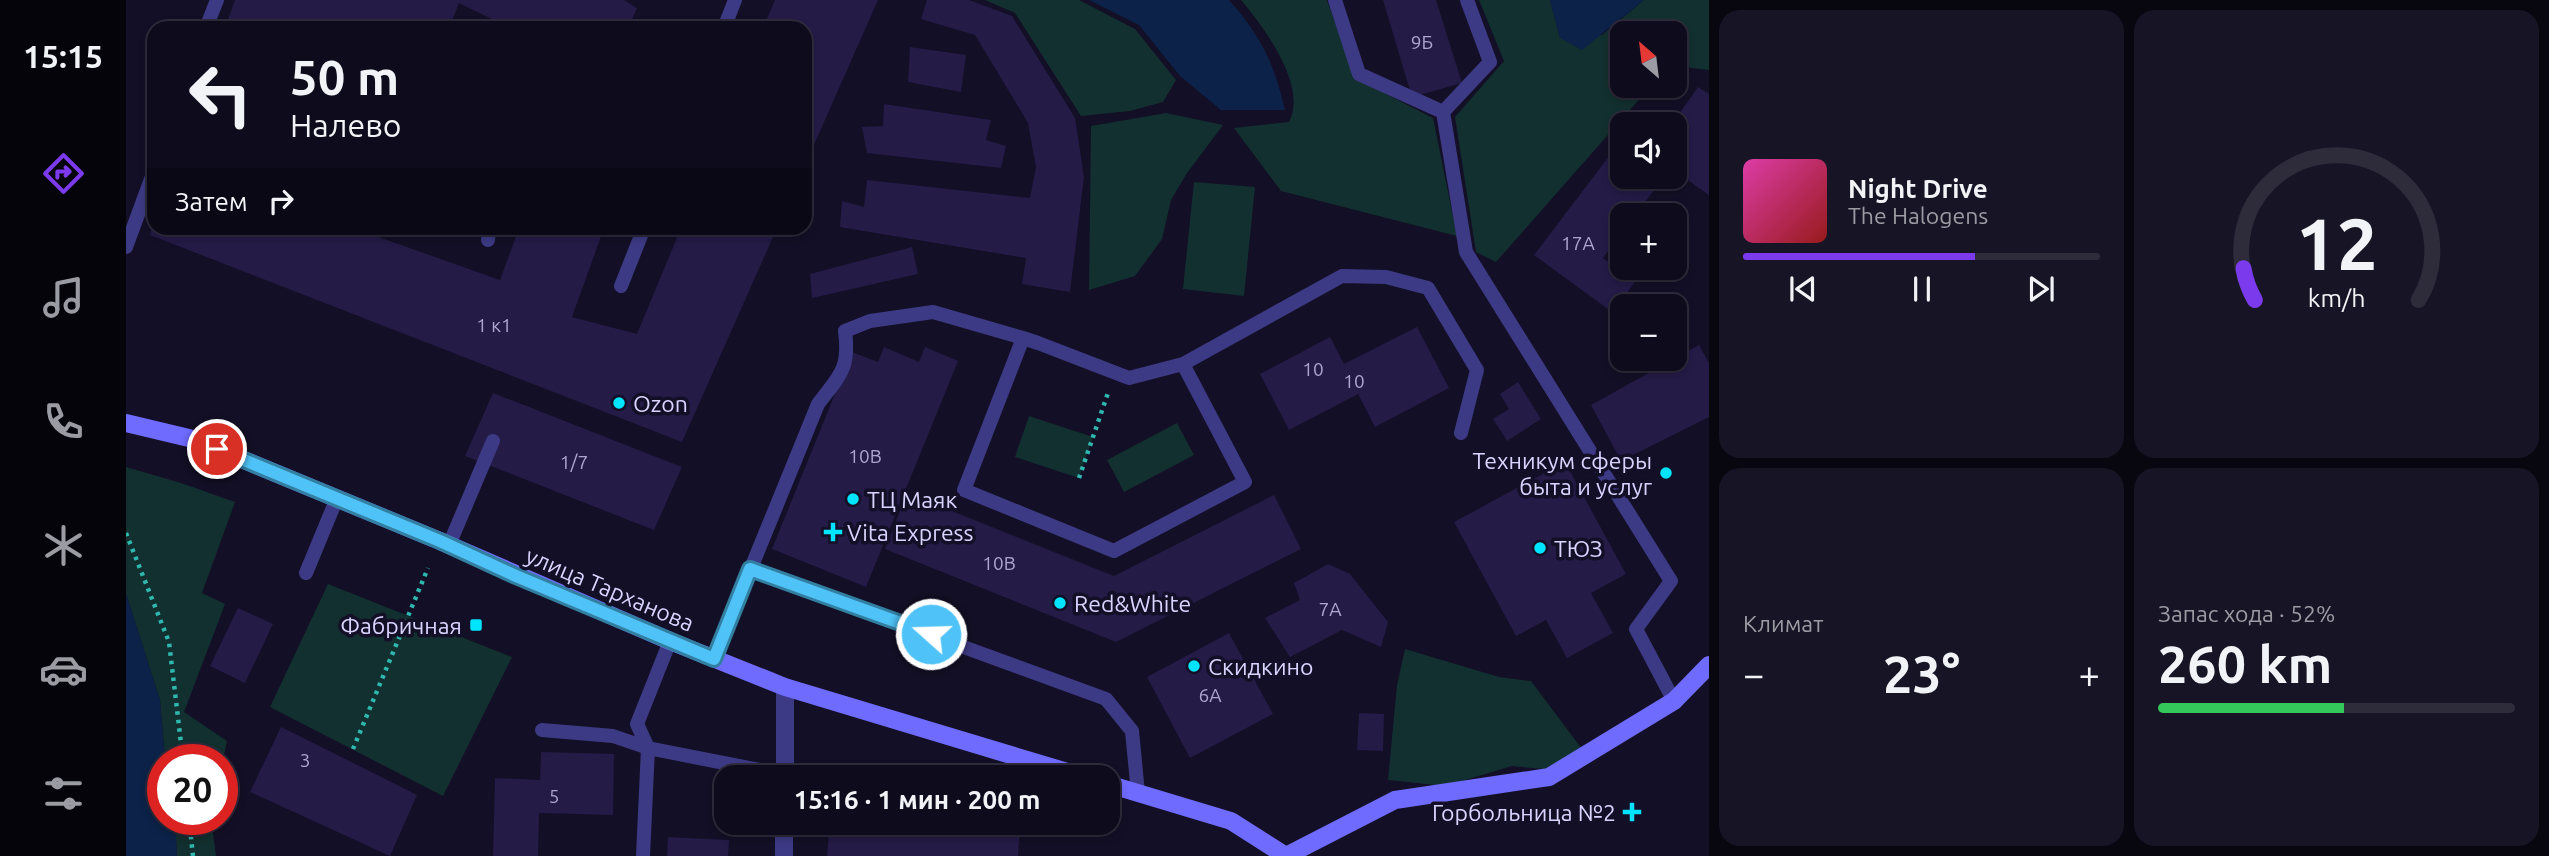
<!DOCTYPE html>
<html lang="ru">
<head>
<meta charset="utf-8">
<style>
	:root { --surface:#0e0b1c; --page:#171425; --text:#f1f3f6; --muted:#9b9ba3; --line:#2e2b3b; --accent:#7c3aed }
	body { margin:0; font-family:Ubuntu,sans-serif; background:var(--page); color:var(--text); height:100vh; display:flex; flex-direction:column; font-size:26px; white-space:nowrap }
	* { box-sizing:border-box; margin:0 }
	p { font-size:23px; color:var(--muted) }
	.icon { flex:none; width:38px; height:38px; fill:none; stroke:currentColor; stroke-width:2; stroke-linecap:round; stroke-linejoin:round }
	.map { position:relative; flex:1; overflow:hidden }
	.sheet { display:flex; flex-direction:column; gap:10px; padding:10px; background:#08060f; width:840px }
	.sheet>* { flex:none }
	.hud { position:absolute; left:21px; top:21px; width:665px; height:214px; border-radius:21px; box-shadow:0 4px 10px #0003,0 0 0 2px var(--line); background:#0e0b1c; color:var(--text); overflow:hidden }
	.needle { width:46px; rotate:332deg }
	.buttons { position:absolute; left:1484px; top:21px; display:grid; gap:14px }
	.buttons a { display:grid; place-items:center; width:77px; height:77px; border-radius:14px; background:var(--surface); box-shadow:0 4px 10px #0003,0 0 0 2px var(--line); font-size:35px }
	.speed { position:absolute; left:21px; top:744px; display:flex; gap:14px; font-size:35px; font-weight:700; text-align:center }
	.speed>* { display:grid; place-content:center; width:91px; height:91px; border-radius:50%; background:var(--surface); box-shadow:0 4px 10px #0003,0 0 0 2px var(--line); line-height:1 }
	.speed .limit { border:10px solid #d22; background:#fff; color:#111 }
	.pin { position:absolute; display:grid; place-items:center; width:60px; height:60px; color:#fff; margin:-30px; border:4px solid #fff; border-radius:50%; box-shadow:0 2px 7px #0007 }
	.me { position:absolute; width:77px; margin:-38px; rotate:290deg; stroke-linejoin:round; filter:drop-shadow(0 0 5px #0008) }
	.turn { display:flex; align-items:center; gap:24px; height:147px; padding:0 28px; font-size:32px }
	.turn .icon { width:91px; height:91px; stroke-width:2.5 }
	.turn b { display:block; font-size:49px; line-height:60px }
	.then { display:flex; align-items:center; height:66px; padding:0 28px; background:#0003; gap:14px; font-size:26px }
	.big { font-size:52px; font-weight:700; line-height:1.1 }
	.sheet .widget { flex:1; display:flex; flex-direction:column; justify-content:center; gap:10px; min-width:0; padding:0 24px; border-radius:21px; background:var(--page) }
	.sheet .dial { align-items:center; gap:0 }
	.dial svg { height:182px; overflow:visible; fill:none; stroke:var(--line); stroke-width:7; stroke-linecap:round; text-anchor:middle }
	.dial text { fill:var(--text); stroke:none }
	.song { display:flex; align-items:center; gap:21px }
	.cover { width:84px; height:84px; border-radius:10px; background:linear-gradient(135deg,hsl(320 70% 55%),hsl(0 70% 35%)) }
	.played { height:7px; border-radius:4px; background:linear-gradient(90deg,var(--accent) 65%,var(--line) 65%) }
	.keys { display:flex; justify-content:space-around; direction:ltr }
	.heat { display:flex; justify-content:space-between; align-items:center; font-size:38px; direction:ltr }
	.charge { height:10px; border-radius:5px; background:linear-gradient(90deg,#34c759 52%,var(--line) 0) }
	.sheet .tiles { flex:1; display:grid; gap:10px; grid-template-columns:repeat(2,1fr) }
	.trip { position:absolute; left:588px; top:765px; width:406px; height:70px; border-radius:21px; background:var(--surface); box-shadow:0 4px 10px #0003,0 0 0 2px var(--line); font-weight:700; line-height:70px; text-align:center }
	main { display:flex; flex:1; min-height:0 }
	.dock { display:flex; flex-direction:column; width:126px; justify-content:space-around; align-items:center; background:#06040b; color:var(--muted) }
	.dock .icon { width:49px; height:49px }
	.dock .selected { color:var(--accent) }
	.dock b { font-size:32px; color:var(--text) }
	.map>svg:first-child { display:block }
	.green { fill:#12302f }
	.water { fill:#0c2248 }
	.building { fill:#241b47 }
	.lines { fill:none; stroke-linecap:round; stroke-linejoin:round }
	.path { stroke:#2fb8b0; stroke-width:4.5; stroke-dasharray:3.5 5; stroke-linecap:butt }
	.lane { stroke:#3d3a85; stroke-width:14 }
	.street { stroke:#3d3a85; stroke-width:18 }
	.secondary { stroke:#6f6bff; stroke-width:18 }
	.route-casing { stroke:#337fa1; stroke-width:18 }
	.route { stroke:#4fc3f7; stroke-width:12 }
	.poi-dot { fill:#00e5ff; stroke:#130f26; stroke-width:2.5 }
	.labels { text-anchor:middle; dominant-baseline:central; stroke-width:7; stroke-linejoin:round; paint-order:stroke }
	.number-label { font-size:19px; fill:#aca6d1 }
	.poi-label { font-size:23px; fill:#d9d4ff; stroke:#130f26; text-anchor:start }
	.street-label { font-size:23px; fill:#d9d4ff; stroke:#130f26 }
</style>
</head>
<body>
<main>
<nav class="dock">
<b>15:15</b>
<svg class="icon selected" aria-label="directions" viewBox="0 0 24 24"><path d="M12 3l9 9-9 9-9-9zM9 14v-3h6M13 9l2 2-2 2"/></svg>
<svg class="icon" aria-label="music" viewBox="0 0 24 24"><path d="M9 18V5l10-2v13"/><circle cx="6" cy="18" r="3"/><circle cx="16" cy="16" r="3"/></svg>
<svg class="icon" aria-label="phone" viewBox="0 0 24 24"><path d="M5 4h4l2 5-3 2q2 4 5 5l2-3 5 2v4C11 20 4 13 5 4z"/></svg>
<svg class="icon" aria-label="climate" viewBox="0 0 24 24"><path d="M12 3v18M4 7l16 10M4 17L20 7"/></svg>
<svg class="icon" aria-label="car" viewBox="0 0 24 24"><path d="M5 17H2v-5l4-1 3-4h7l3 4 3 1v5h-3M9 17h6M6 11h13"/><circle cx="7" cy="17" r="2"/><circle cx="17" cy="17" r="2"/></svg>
<svg class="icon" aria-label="filters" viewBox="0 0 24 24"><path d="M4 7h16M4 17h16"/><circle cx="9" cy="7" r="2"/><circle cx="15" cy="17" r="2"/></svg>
</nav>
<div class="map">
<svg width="1583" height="856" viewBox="0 0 1583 856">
	<rect width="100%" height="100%" fill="#130f26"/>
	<path class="green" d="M859 0H953L1009 29 1050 80 1037 102 1004 111 955 116 889 13Z
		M1115 0H1201L1229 78 1307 118 1331 236 1155 191 1108 128 1163 122C1182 86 1138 27 1115 0Z
		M1353 0H1424L1434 38 1476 35 1518 0H1583V70L1549 66V33H1496V86H1525L1370 262 1350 252 1329 117 1378 61Z
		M1040 113 1097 125 1061 173 1045 200 1036 239 1009 276 963 290 965 126Z
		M1068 182 1129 187 1118 296 1057 289Z
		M903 416 967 437 953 478 889 457Z
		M1051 423 1068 455 998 492 981 460Z
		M0 467 55 483 109 502 76 593 99 604 58 712 101 741 96 764V760L39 759 34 700 0 594Z
		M202 584 386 657 317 796 144 707Z
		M1279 649 1373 677 1405 681 1456 749 1418 769 1386 766 1319 786 1262 780 1271 685Z
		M49 819H85L90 856H51Z"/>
	<path class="water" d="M963 0H1103C1135 36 1148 63 1159 110H1095L1054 76 1013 25Z
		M1424 0H1518L1456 50 1434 38Z
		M0 594 34 700 39 759 37 760V819H49L51 856H0Z"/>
	<path class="building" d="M109 0H498L511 8 502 28H384L333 3 323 28H99Z
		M649 0H752L679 165V28H637Z
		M801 0H843L886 16 949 118 958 177 944 292 896 284 900 258 714 227 716 201 738 207 741 180 904 198 910 167 902 123 849 35 795 19Z
		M1257 0H1310L1336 83 1286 97Z
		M784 47 840 55 835 92 782 82Z
		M1572 87 1583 94V195L1549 171V124H1546Z
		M758 104 865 120 860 140 880 146 875 168 741 153 736 127 757 126Z
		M1484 155 1496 164V177H1513L1529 189 1509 215H1496V232L1477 258 1509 282 1486 312 1408 255Z
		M26 228H227L374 280 393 228H478L446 317 511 334 555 228H651L556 442 24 235Z
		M786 247 792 274 686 298 684 274Z
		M1291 327 1323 388 1249 427 1232 394 1163 430 1134 374 1204 337 1218 364Z
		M1573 345 1583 363V417L1495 461 1465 405Z
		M758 347 793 362 799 347 832 361 740 587 646 549 726 352 752 362Z
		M1392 382 1415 419 1381 441 1367 419 1383 409 1374 394Z
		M367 393 556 467 528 530 339 456Z
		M1439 462 1500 574 1465 593 1487 633 1441 658 1420 620 1390 636 1328 522Z
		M781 493 988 576 1148 495 1175 549 990 642 759 549Z
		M1202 564 1224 574 1262 622 1255 647 1216 630 1164 657 1139 618 1174 600 1168 583Z
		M112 608 147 624 119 683 84 666Z
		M1103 633 1147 714 1064 758 1021 677Z
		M1233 713 1258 714 1257 751 1231 750Z
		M155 727 291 795 264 856 124 792Z
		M415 752 488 754 487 815 413 813 412 856H367L369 778 414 780Z
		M704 822 894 824 892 856H701Z
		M542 837 603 840 602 856H541Z"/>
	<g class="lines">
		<path class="path" d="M953 478 983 390
			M0 533 43 642 57 760
			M227 749 302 568
			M63 819 67 856"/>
		<path class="lane" d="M1209 0 1233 74 1317 112 1340 252 1545 581 1510 629 1548 701
			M80 28 91 0
			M598 28 609 0
			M1317 112 1364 62 1341 0
			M362 240 363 228
			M0 247 28 171
			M495 286 518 228
			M1057 364 1216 276 1260 277 1302 288 1351 370 1335 433
			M323 545 367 441
			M624 569 980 699 1006 731 1012 793
			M180 573 211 498
			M588 659 692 404C714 375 724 369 719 331L744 321 807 312 897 338 912 343 1003 378 1057 364 1119 482 988 551 838 490 897 338
			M416 730 487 736 522 748
			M522 748 511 724 544 641
			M517 856 522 748 659 775"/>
		<path class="street" d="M659 777V687
			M658 856V822"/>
		<path class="secondary" d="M0 423 67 439 314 541 544 641 659 687 958 777
			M982 784 1105 821 1160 856
			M1160 856 1269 800 1423 777 1548 701 1583 665"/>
	</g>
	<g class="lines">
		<defs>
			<path id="route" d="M91 449 314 541 390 576 588 659 624 569 805 634"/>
		</defs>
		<use href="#route" class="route-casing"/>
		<use href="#route" class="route"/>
	</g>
	<g class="poi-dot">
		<circle cx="493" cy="403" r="7"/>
		<circle cx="1540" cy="473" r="7"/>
		<circle cx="727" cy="499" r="7"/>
		<path d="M703.5 521.5h7v7h7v7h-7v7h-7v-7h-7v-7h7z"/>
		<circle cx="1414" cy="548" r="7"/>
		<circle cx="934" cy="603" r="7"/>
		<rect x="343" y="618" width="14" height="14" rx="3.5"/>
		<circle cx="1068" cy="666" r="7"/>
		<path d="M1502.5 801.5h7v7h7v7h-7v7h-7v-7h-7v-7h7z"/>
	</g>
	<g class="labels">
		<g class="number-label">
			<text x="1296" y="42">9Б</text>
			<text x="1452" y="243">17А</text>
			<text x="368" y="325">1 к1</text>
			<text x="1187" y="369">10</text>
			<text x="1228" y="381">10</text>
			<text x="739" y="456">10В</text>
			<text x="448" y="462">1/7</text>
			<text x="873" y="563">10В</text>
			<text x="1204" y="609">7А</text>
			<text x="1084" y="695">6А</text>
			<text x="179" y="760">3</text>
			<text x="428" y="796">5</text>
		</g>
		<g class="poi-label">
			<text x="507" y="403">Ozon</text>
			<text x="1526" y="460" text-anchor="end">Техникум сферы<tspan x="1526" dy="26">быта и услуг</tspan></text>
			<text x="741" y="499">ТЦ Маяк</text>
			<text x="721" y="532">Vita Express</text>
			<text x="1428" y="548">ТЮЗ</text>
			<text x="948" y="603">Red&amp;White</text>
			<text x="336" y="625" text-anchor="end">Фабричная</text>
			<text x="1082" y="666">Скидкино</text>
			<text x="1490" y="812" text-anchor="end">Горбольница №2</text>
		</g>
		<g class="street-label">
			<text transform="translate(484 589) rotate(23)">улица Тарханова</text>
		</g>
	</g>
</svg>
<div class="buttons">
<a><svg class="needle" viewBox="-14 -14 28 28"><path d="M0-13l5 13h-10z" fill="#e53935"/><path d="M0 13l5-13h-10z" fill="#9b9ba3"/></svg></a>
<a><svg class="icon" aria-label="sound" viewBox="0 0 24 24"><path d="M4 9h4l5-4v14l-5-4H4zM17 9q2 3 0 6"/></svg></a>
<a>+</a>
<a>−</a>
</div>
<div class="speed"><div class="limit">20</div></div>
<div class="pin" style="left:91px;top:449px;background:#d93025"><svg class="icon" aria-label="arrive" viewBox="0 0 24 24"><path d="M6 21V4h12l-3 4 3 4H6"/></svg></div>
<svg class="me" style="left:805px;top:634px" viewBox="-20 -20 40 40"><circle r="17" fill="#4fc3f7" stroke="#fff" stroke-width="3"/><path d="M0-11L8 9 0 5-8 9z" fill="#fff"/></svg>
<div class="trip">15:16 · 1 мин · 200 m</div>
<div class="hud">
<div class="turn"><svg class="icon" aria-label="left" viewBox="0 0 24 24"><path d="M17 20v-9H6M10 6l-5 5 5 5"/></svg><div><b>50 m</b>Налево</div></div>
<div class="then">Затем<svg class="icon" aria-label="right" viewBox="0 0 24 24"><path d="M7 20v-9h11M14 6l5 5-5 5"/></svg></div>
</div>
</div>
<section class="sheet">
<div class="tiles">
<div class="widget">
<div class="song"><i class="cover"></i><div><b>Night Drive</b><p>The Halogens</p></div></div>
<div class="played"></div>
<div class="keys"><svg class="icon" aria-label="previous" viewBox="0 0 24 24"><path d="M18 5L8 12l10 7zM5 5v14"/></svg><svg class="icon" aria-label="pause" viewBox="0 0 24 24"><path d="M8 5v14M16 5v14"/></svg><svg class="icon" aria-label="next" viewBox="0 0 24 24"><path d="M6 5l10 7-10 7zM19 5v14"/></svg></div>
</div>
<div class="widget dial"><svg viewBox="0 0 100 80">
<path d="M14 69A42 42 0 1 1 86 69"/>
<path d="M14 69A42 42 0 0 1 9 55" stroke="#7c3aed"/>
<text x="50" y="56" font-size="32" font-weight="700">12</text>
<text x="50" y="72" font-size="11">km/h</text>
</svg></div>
<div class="widget"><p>Климат</p>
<div class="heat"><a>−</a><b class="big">23°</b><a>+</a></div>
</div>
<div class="widget"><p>Запас хода · 52%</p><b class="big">260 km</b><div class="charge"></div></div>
</div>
</section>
</main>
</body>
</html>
